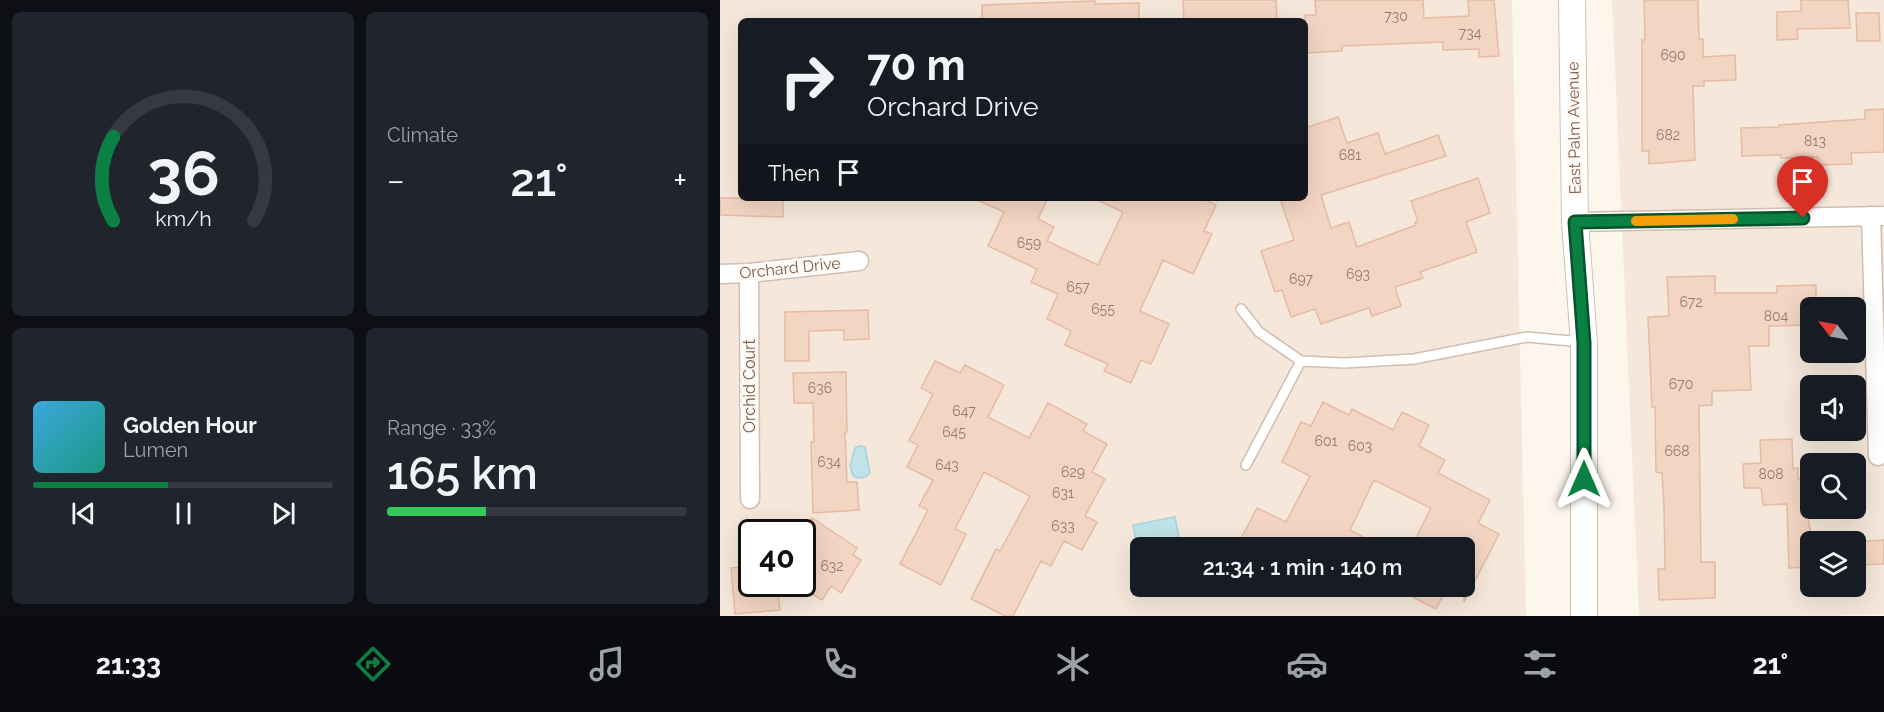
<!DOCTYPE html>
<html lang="en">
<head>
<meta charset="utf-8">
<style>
	:root { --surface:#171b24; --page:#20242c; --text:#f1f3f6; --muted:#9ea1a6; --line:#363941; --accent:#0b8043 }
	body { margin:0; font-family:Raleway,sans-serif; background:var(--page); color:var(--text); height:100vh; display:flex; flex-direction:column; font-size:22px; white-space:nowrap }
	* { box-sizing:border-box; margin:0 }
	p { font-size:20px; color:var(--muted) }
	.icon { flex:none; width:33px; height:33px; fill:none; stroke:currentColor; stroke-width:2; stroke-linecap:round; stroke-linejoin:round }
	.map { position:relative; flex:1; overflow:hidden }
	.sheet { display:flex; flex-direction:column; gap:12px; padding:12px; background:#0d0f14; width:720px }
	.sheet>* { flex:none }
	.banner { position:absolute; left:18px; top:18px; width:570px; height:183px; border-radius:9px; box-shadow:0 6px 24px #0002; background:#171b24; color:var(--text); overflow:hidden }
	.needle { width:39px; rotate:302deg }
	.controls { position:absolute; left:1080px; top:297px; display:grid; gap:12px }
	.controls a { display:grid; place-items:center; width:66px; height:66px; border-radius:9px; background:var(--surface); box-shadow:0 6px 24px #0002; font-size:30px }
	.speed { position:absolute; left:18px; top:519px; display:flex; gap:12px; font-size:30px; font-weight:700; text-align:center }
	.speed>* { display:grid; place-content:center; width:78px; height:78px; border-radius:50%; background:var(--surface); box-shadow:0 6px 24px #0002; line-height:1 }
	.speed .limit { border:3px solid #111; border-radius:9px; background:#fff; color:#111 }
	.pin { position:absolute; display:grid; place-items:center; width:51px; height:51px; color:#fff; margin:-62px -26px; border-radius:50% 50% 50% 0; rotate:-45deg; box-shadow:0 0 6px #0007 }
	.pin .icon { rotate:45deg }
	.me { position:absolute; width:66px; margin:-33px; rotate:0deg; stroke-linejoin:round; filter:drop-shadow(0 0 4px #0008) }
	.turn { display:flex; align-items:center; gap:21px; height:126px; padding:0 30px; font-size:27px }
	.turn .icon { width:78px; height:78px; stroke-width:2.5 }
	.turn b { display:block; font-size:42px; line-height:51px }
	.then { display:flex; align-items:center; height:57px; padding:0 30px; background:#0003; gap:12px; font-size:22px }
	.big { font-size:45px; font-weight:600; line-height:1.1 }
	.sheet .card { flex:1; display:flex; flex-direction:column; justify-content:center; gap:9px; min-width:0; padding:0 21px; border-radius:9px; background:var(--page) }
	.sheet .dial { align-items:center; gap:0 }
	.dial svg { height:156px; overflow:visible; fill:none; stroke:var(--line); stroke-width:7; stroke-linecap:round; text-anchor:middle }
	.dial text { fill:var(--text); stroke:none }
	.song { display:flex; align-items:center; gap:18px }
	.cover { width:72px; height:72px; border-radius:9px; background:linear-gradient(135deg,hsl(200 70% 55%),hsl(170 70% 35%)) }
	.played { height:6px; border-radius:3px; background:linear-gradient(90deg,var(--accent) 45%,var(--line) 45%) }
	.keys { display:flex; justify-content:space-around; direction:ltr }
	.heat { display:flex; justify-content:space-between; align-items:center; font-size:33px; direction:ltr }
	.charge { height:9px; border-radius:4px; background:linear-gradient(90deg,#34c759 33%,var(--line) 0) }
	.sheet .tiles { flex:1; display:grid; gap:12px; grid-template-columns:repeat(2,1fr) }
	.trip { position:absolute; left:410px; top:537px; width:345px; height:60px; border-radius:9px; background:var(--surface); box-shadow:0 6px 24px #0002; font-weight:600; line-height:60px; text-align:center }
	.tab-bar { display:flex; height:96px; justify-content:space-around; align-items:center; background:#090b0e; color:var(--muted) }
	.tab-bar .icon { width:42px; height:42px }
	.tab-bar .selected { color:var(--accent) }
	.tab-bar b { font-size:27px; color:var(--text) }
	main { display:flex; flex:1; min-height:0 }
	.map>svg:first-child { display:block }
	.residential { fill:#f5e8da; fill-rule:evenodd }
	.water { fill:#bfe3e8; stroke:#a5d3da; stroke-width:1.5 }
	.building { fill:#f3d5c3; stroke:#e6bba3; stroke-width:1.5 }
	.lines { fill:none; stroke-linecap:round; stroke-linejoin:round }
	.lane-casing { stroke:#d1beb0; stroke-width:12 }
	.street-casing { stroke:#d1beb0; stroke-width:21 }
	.secondary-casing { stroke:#d6c0b0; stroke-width:28 }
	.lane { stroke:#fff; stroke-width:9 }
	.street { stroke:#fff; stroke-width:18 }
	.secondary { stroke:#fff; stroke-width:26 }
	.route-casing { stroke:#07532c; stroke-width:15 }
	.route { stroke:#0b8043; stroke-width:10 }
	.slow { stroke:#f59e0b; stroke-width:10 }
	.labels { text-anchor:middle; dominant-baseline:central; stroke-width:6; stroke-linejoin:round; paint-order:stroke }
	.number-label { font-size:14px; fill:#987a6a }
	.street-label { font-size:16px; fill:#7a5c4d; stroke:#fffaf3 }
</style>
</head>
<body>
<main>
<section class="sheet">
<div class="tiles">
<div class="card dial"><svg viewBox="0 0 100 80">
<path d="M14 69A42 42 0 1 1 86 69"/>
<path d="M14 69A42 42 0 0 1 14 26" stroke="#0b8043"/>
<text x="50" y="56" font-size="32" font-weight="700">36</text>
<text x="50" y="72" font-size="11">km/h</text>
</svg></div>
<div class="card"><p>Climate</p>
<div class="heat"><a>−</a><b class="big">21°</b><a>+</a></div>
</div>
<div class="card">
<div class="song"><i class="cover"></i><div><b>Golden Hour</b><p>Lumen</p></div></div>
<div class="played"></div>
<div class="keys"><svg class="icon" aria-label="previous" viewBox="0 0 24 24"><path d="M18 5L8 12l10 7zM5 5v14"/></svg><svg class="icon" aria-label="pause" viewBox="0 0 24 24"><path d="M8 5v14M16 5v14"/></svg><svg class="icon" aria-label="next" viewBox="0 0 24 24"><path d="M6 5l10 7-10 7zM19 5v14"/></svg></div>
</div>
<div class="card"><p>Range · 33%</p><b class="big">165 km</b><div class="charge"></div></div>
</div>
</section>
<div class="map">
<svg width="1164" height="616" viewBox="0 0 1164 616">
	<rect width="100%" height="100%" fill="#fdf6ec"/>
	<path class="residential" d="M0 0H792L806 616H0ZM21 21H585V198H21ZM32 532H82V584H32ZM420 548H744V586H420Z
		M892 0H1164V614L1107 616H919ZM1090 308H1136V352H1090ZM1090 386H1136V430H1090ZM1090 464H1136V508H1090ZM1090 542H1136V586H1090Z"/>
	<path class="water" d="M140 446 145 447 150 473C145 478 140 480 133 476L130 466 135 448Z
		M455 517 459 538 417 546 413 525Z"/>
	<path class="building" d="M463 0H556L557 21H464Z
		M595 0H703L704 18 749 16 748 0H774L779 56 759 57V49L723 50V42L622 46V51L585 53V15H596Z
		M924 0H978L979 39H983V57L1015 55 1016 80 984 81V86H973L975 160 929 164V151H922V40H925Z
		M1081 0H1128L1130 28 1077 29 1078 39 1057 40V12L1081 11Z
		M375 1V4L419 3V21H262V5Z
		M1136 13H1159L1160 41H1137Z
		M1164 109V152L1131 153 1132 164 1098 165V157L1061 158V155L1022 156 1021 128 1059 127V125L1145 119V110Z
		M618 117 627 143 658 133 665 154 718 135 726 156 601 195 611 228 629 222 637 247 696 225 695 222 698 221 691 201 758 178 770 213 746 222 757 252 700 272 703 278 675 287 681 306 652 316 649 308 601 324 595 309 571 317 562 290 555 292 541 251 574 240 560 198H585V128Z
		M0 198H63V217L0 215Z
		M253 198H328L318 219 334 227 327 241 378 265 403 212 373 198H481L496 205 484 231 492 234 473 274 443 260 420 311 449 324 431 364 421 360 411 383 384 371 388 364 345 345 351 331 327 319 338 294 311 282 317 269 268 246 284 212Z
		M995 276V293H1057V286L1096 285V308H1090V325L1049 326V346H1029L1031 390 992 391V405L979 406 981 562H995V598L939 600 938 569H945L944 506 942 473 936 472 935 407H932L928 317 949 316 947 277Z
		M148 310 149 339 124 340V330L89 331V361H65V312Z
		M215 361 240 373 245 365 284 385 268 417 309 438 328 403 367 424 363 431 387 444 372 472 385 479 365 516 377 522 362 550 344 541 331 566 321 561 293 616H285L251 599 276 549 280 551 310 496 264 472 235 529 246 534 221 585 180 564 208 510 199 506 213 480 187 467 198 445 189 441 213 394 201 388Z
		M126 372 127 432H125L127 482H137L139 510 93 513 91 442H94L93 403H74L73 373Z
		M603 402 629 415 632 409 673 430 682 412 709 425 699 446 725 460 718 473 770 500 758 523 779 534 744 602V548H691L711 508 654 480 630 530 664 548H516L537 508 566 522 590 476 562 462 581 422 591 426Z
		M1072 439 1073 469 1078 468V479L1087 478 1089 527H1090V567L1069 568 1067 504 1043 505 1041 488H1024L1023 464 1041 463 1040 440Z
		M92 518 137 548 133 555 141 560 121 593 111 586 102 600 82 588V571L91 559 82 553V533Z
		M1164 540V564L1136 565V542Z
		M32 566V584H57L60 610 15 614 11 568Z
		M672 586H728L716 609Z"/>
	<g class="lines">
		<defs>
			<path id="lane" d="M521 309 539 332 581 361 624 363 694 359 807 337 862 342
				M526 465 581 361"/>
			<path id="street" d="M1151 216 1158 456
				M855 222 1164 216
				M29 273 30 499
				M0 274 29 273 139 261"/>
			<path id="secondary" d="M852 0 855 222 864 343V616"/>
		</defs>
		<use href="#lane" class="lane-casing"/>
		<use href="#street" class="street-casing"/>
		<use href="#secondary" class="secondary-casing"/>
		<use href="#lane" class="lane"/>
		<use href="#street" class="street"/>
		<use href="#secondary" class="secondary"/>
	</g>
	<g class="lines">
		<defs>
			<path id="route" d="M864 479V343L855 222 1083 218"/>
		</defs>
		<use href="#route" class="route-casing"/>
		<use href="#route" class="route"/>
		<path class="slow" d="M916 221 1013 219"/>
	</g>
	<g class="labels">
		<g class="number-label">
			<text x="676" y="16">730</text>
			<text x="750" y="33">734</text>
			<text x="953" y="55">690</text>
			<text x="948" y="135">682</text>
			<text x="1095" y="141">813</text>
			<text x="630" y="155">681</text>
			<text x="309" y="243">659</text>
			<text x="638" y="274">693</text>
			<text x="581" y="279">697</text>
			<text x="358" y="287">657</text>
			<text x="971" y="302">672</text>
			<text x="383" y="309">655</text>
			<text x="1056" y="316">804</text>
			<text x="961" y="384">670</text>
			<text x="100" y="388">636</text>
			<text x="244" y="411">647</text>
			<text x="234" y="432">645</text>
			<text x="606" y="441">601</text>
			<text x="640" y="446">603</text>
			<text x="957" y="451">668</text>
			<text x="109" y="462">634</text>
			<text x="227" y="465">643</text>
			<text x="353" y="472">629</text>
			<text x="1051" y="474">808</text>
			<text x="343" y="493">631</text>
			<text x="343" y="526">633</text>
			<text x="112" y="566">632</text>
		</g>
		<g class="street-label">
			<text transform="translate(854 128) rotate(-91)">East Palm Avenue</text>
			<text transform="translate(70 268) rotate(-6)">Orchard Drive</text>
			<text transform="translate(29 386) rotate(-90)">Orchid Court</text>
		</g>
	</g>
</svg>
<div class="controls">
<a><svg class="needle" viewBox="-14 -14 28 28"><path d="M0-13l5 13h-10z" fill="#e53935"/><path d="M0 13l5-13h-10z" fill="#9ea1a6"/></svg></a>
<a><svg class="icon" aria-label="sound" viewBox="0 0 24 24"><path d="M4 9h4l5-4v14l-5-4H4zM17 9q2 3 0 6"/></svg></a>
<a><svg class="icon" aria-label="search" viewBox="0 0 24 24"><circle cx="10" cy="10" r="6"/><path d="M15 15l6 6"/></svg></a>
<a><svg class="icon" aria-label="layers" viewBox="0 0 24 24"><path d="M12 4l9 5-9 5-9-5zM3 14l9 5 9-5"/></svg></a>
</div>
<div class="speed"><div class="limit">40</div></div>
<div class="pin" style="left:1083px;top:218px;background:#d93025"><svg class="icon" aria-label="arrive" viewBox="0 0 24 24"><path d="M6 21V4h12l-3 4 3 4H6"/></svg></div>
<svg class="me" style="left:864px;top:479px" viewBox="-20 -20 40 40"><path d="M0-17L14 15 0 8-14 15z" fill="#0b8043" stroke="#fff" stroke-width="4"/></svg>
<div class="trip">21:34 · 1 min · 140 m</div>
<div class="banner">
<div class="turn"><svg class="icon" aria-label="right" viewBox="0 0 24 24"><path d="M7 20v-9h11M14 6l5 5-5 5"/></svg><div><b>70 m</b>Orchard Drive</div></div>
<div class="then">Then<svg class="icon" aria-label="arrive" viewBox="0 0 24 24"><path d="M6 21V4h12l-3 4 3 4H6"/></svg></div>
</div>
</div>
</main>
<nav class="tab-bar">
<b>21:33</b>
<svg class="icon selected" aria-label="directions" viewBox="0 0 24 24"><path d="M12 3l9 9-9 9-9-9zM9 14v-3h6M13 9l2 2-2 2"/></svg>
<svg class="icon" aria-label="music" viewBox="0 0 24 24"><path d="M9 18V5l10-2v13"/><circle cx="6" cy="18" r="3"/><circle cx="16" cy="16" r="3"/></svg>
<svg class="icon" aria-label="phone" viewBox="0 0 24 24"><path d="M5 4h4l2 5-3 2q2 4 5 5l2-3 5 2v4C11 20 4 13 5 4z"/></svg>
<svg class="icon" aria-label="climate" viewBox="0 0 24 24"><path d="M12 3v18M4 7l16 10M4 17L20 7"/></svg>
<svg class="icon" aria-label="car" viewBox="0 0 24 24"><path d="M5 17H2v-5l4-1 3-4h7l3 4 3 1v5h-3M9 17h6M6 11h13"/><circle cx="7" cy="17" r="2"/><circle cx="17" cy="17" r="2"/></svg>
<svg class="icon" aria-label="filters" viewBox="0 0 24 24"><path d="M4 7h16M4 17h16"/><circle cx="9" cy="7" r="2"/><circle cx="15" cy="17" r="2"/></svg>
<b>21°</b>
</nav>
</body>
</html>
